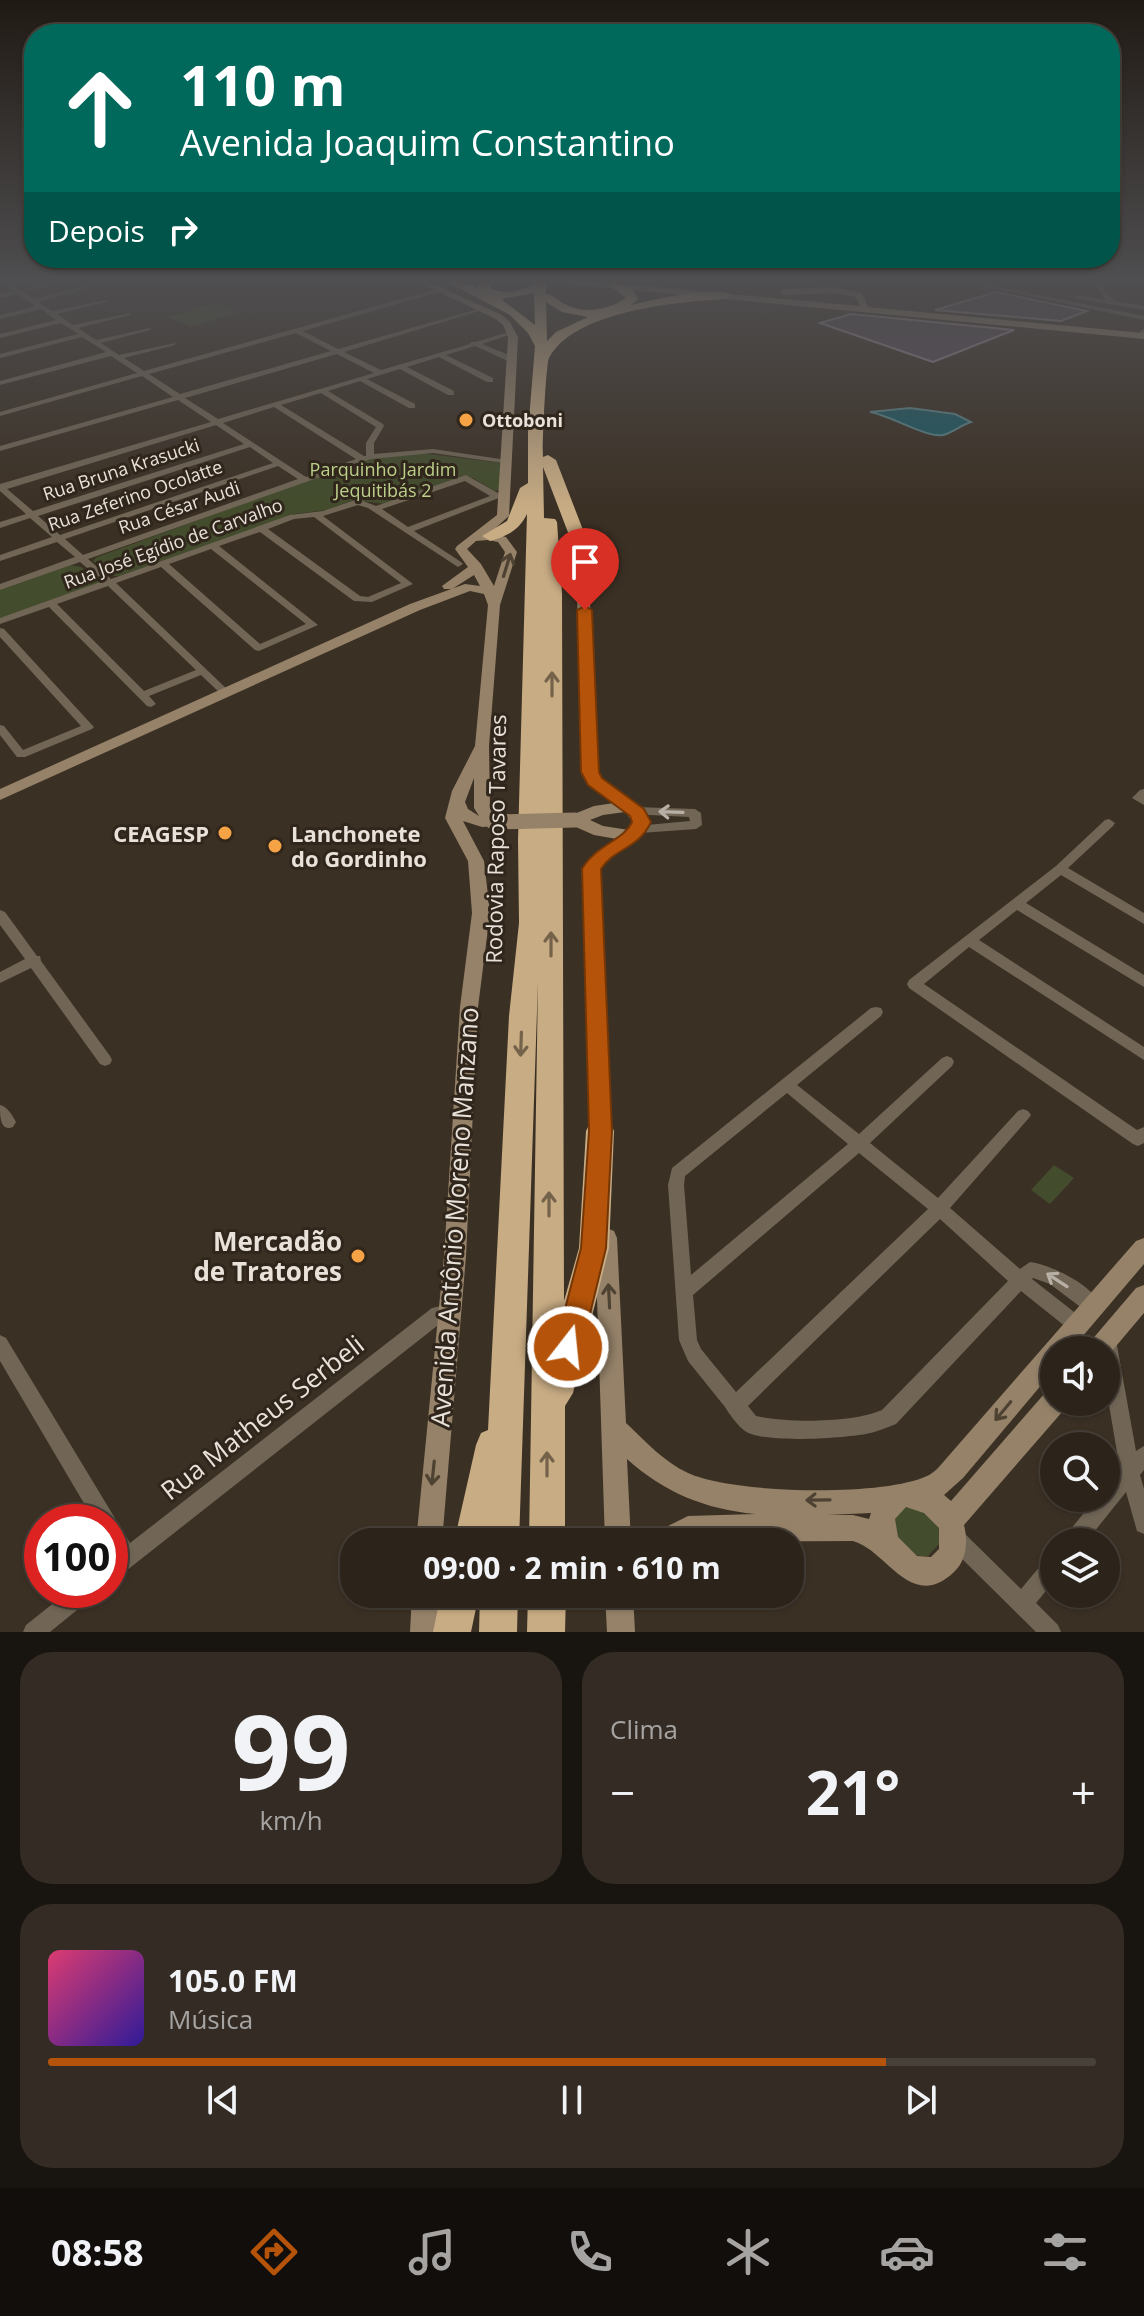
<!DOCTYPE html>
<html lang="pt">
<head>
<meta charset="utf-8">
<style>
	:root { --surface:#2c241b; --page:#342c24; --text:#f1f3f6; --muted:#a6a4a3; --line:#48413a; --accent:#b45309 }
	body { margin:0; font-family:"Open Sans",sans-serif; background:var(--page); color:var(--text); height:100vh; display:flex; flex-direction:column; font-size:30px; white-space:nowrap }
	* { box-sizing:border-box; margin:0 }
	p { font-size:26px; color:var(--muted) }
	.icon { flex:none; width:44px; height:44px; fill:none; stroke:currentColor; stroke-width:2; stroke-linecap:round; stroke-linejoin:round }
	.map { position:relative; height:1632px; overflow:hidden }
	.side { display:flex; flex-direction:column; gap:20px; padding:20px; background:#18140f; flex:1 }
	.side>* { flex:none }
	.banner { position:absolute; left:24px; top:24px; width:1096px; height:244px; border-radius:32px; box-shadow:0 2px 6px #0004,0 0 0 2px var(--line); background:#00695c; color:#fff; overflow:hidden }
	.buttons { position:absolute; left:1040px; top:1336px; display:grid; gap:16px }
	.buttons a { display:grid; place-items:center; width:80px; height:80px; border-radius:50%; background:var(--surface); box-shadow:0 2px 6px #0004,0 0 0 2px var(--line); font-size:40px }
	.speed { position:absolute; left:24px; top:1504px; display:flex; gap:16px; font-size:40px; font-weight:700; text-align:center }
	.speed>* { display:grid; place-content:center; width:104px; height:104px; border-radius:50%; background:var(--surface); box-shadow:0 2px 6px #0004,0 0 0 2px var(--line); line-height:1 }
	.speed .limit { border:12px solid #d22; background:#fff; color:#111 }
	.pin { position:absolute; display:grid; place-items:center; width:68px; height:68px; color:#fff; margin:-82px -34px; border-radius:50% 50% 50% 0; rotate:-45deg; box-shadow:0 0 8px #0007 }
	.pin .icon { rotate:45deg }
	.me { position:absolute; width:88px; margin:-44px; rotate:16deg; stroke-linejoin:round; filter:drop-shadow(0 0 6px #0008) }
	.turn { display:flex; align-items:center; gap:28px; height:168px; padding:0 24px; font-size:36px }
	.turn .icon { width:104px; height:104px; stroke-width:2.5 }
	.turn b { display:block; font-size:56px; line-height:68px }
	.then { display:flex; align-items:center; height:76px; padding:0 24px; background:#0003; gap:16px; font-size:30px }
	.big { font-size:60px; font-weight:700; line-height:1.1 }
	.side .tile { flex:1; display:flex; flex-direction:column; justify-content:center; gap:12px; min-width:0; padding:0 28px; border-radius:32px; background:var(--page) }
	.side .dial { align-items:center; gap:0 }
	.dial b { font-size:104px; line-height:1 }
	.song { display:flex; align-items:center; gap:24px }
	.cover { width:96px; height:96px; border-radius:12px; background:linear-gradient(135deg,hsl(340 70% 55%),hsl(250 70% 35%)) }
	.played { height:8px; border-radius:4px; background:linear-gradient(90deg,var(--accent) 80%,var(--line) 80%) }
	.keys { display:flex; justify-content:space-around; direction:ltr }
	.heat { display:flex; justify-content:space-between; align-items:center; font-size:44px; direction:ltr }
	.side .tiles { flex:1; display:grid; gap:20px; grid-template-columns:1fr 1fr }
	.tile:last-child { grid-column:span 2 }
	.trip { position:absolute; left:340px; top:1528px; width:464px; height:80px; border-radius:32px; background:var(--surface); box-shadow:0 2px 6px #0004,0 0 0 2px var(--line); font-weight:700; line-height:80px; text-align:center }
	.menu { display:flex; height:128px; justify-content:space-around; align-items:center; background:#120e0b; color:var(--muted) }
	.menu .icon { width:56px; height:56px }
	.menu .on { color:var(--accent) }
	.menu b { font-size:36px; color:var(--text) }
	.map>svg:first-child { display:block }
	.green { fill:#434c2c }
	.water { fill:#1c5963; stroke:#5a8287; stroke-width:2 }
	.building { fill:#584c58; stroke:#9a8c99; stroke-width:2 }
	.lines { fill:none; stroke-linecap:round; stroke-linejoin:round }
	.street { fill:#716656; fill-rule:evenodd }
	.secondary { fill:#958269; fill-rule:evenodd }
	.highway { fill:#c8ac84; fill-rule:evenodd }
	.secondary-bridge { stroke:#958269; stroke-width:15 }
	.oneway { stroke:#4e4232 }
	.oneway2 { stroke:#74624a }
	.oneway3 { stroke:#b9b0a5 }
	.route { fill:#b45309; stroke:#753606; stroke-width:2 }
	.poi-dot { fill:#f5a345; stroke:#30261b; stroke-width:3 }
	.labels { text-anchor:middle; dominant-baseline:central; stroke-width:6; stroke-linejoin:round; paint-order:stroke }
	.far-poi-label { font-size:18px; font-weight:bold; fill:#e9e2da; stroke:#30261b; text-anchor:start }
	.far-street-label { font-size:18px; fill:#e9e2da; stroke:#30261b }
	.far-park-label { font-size:18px; fill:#bbcf8a; stroke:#30261b }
	.poi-label { font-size:22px; font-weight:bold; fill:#e9e2da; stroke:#30261b; text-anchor:end }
	.street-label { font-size:22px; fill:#e9e2da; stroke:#30261b }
	.near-street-label { font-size:26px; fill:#e9e2da; stroke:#30261b }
	.near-poi-label { font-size:26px; font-weight:bold; fill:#e9e2da; stroke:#30261b; text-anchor:end }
</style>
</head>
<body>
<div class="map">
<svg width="1144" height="1632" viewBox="0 0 1144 1632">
	<rect width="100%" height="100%" fill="#3b3024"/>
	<path class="green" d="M216 302 239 312 191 327 168 317Z
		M422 453 501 463V489L495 491 473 478 464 477 384 504 354 500 326 510 295 514 119 576H111L93 561 97 557 369 458Z
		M71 565 81 567 100 583 0 619V590Z
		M1054 1165 1074 1178 1050 1204 1031 1190Z
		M905 1507C926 1509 942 1519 940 1543L928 1556C904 1558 895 1540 893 1519Z"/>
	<path class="water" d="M910 408 955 414 971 422C961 425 952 433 943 435 926 438 892 416 870 412Z"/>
	<path class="building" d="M996 292 1087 311 1061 321 935 310Z
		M851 314 1014 330 933 362 820 323Z"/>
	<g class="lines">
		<path class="street" d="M0 281H6L19 290 58 281H68L24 292 34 299 85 286 88 288 38 302 52 311 107 300V302L57 314 73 325 130 313V315L78 328 96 340 150 328V330L101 343 119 355 175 343V345L124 358 144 371 444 287 447 289 446 290 303 331 338 349 481 308 486 309 344 352 381 370 470 344 471 342H476L512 331 515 333 482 344 516 358V362H510L475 346 446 355 493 378V382H487L439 357 407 367 454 391V395H448L400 369 367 379 415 404V408H409L360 381 328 391 383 424 384 426 374 443V454L433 449 507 460H510V464L433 453 371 459 88 559 111 579 290 515 323 511 358 499 376 506 466 475 498 493 505 491 509 494 414 531 461 562 463 564 458 567 368 508 358 505 323 516 413 584 372 602 354 601 260 532 219 546 318 625 259 651 255 650 161 567 116 583 231 693 230 695H222L201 675 149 696 156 704 151 707 147 706 49 607 0 624V618L103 581 80 562 0 590V584L75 557 57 542 0 561V555L52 537 30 518 0 528V522L26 514 0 491V484L211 422 178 400 0 451V446L173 397 142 376 0 416V412L137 373 111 356 0 385V381L106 352 82 337 0 358V354L78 334 61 323 0 338V334L56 320 41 309 0 319V315L36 306 17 294 0 298V294L13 291ZM296 333 331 351 180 394 149 374ZM337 354 374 373 218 419 185 398ZM321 393 376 427 366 443V456H364L281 405ZM274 407 356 459 306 477 223 423ZM216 425 244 444 33 511 7 489ZM250 447 273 463 60 535 38 516ZM278 466 298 479 83 555 65 539ZM465 481 490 496 408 527 382 509ZM314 517 401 583 368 597 360 596 268 529 294 519ZM211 549 306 624 260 644 169 564ZM108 586 196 670 144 691 57 604Z
			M958 281H969L1144 316V320Z
			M1092 281H1098L1114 301 1144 306V310L1075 298V296L1077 295 1106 300Z
			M1144 329V334L1140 333V331Z
			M0 628 4 629 92 725 94 727 92 729 25 757H17L0 735V725L4 726 23 750 81 726 0 637Z
			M1144 789V805L1132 798 1140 790Z
			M635 807 695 809 701 813 702 825 696 829 640 833 634 829 636 826 690 821 689 817 631 814 629 811Z
			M1109 819 1115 823 1113 826 1068 868 1144 913V924L1061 875 1026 903 1144 975V987L1017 910 979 940 1144 1047V1060L969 947 924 984 1137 1130 1144 1127V1143L1138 1146 1133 1144 909 988 907 984 909 980 1056 866 1105 820Z
			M0 910 5 912 37 956H40L41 961 110 1056 112 1060 110 1064 105 1066 100 1064 31 968 0 983V972L25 959 0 925Z
			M876 1007 881 1008 883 1012 881 1016 797 1085 859 1134 942 1058 947 1056 952 1058 954 1062 952 1066 870 1143 938 1198 1018 1111 1023 1109 1028 1111 1031 1115 1028 1119 950 1208 1020 1269 1030 1262C1052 1265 1092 1285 1102 1306L1099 1312 1093 1314 1087 1312 1050 1284 1033 1278 1032 1279 1083 1319 1086 1325 1083 1331 1077 1333 1071 1331 1021 1291 896 1424C886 1428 876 1432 866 1434 843 1438 764 1444 745 1431 738 1426 729 1414 725 1407L688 1361 679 1340 668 1185 672 1168 871 1008ZM787 1093 848 1144 691 1275 684 1185 685 1176ZM859 1153 928 1209 736 1392 701 1349 697 1340 693 1295ZM940 1219 1008 1281 882 1410C853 1423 787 1423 756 1416L748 1406Z
			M0 1105C8 1107 12 1115 16 1122L13 1127C0 1132 0 1116 0 1105Z
			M450 1304 456 1306 459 1312 456 1318 442 1322 117 1578 110 1581V1558L114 1555 110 1547V1522H95L0 1361V1335L6 1338 130 1543 432 1308Z
			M1107 1332 1113 1334 1116 1340 1136 1451 1144 1446V1470L1140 1475 1144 1489V1534L1137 1531 1126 1492 1086 1542H1063L1066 1535 1096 1498H1106V1486L1120 1470 1106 1387V1350H1100L1098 1340 1101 1334Z
			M956 1529 963 1532 1021 1589 1047 1558 1054 1555V1581L1036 1603 1058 1625 1061 1632H1036L949 1546 946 1539 949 1532Z
			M70 1590H96L93 1597 50 1632H23L26 1625Z"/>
		<path class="secondary" d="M416 281H426L502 315 510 322 518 337 509 516 490 533 506 537 517 552 500 605 489 746 490 807 501 822 499 826 482 827 463 821 484 861 490 913 478 1007 466 1256 442 1542H416L444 1256 460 1007 472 913 468 861 445 818 452 791 475 746 488 605 484 594 470 591 420 610 0 800V789L410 604 465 584 480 586 474 575 452 589H444L442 586 468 567 455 549 457 546 497 515 508 337 503 325 496 319ZM488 540 498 542 505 552 494 586 481 564 467 549 476 541ZM474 778V808L479 816 468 809 465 802Z
			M563 281H590L860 306 856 297 834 293 783 295 779 292 783 289 834 287 862 293 868 307 1144 333V339L567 284Z
			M582 557 588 561 598 772C611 793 637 799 649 822 639 848 616 848 600 869L611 1139 608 1145 601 1148 594 1145 591 1139 584 869 597 851 617 839 594 835 569 824 567 820 569 816 594 806 614 803 595 790 582 772 576 561ZM625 812 633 822 629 830 603 826 590 820 603 815Z
			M606 1228 614 1231 617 1238 626 1423C645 1441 664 1462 688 1473 734 1494 882 1497 927 1476 934 1473 940 1466 945 1460L1136 1241 1144 1238V1264L1071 1350H1054V1370L963 1478 944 1495 951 1501 1045 1393 1054 1390V1402H1066L1063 1411 964 1525C968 1541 967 1560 954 1572 911 1613 887 1550 853 1541L650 1542 654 1533 688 1516 755 1514C705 1509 665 1493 627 1459L631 1542H605L595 1238 598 1231ZM906 1507 924 1513 939 1528V1549L931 1557 917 1556 898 1537 895 1519ZM871 1513 869 1519 853 1515H827Z
			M1144 1285V1313L1106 1358V1350H1086L1090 1342 1136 1288Z
			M412 1594H440L438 1632H410Z
			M605 1594H633L635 1632H607Z"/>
		<path class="highway" d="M446 281H461L477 288 480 281H494L489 287C504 296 519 292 534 284V281H546V294C554 295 556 299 563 303 582 315 608 310 626 298L609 285 615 282 633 290 638 299 631 305C651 300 715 285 731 295L725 299C675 302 574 311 549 358 546 363 542 445 543 457L548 455 556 460 585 535 590 561 582 566 574 561 569 535 543 467 544 518 555 519 557 522 562 593 564 1301 579 1248 586 1131 590 1123 600 1119 610 1123 614 1131 609 1248 573 1393 565 1406V1542H529L538 982 519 1542H454L476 1445 481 1433 488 1430 509 1016 519 923 518 840 527 514C519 530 508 536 490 541L482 536 507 521 520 488 528 483V432L535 346 528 333 510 315ZM534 293 535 325 501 299ZM546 302 562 312 588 317 556 332 547 341Z
			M441 1594H479L471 1632H433Z
			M480 1594H518L517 1632H479Z
			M528 1594H566L565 1632H527Z"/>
		<path class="secondary-bridge" d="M493 822 575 820"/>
	</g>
	<defs><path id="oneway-shaft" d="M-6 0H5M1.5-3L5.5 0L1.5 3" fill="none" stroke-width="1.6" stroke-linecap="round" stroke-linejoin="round" transform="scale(2)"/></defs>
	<g class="oneway">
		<use href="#oneway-shaft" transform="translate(507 565) rotate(-73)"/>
		<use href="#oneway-shaft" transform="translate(609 1296) rotate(-93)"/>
		<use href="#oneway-shaft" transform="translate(1003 1411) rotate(130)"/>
		<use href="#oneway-shaft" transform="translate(433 1473) rotate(96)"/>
		<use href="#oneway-shaft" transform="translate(818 1500) rotate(179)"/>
	</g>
	<g class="oneway2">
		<use href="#oneway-shaft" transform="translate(552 684) rotate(-90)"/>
		<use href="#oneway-shaft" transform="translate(551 944) rotate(-90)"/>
		<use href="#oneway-shaft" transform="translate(521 1044) rotate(92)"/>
		<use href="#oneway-shaft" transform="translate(549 1204) rotate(-90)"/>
		<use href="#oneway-shaft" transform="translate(547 1464) rotate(-90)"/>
	</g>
	<g class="oneway3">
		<use href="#oneway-shaft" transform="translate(671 812) rotate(-178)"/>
		<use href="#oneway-shaft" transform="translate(1057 1280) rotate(-147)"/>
	</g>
	<linearGradient id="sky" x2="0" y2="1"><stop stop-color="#201a14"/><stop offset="0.55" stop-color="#4f4e50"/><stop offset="1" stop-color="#4f4e50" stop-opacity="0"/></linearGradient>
	<rect width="1144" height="509" fill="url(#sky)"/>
	<path class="route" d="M585 606 592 610 599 772 602 778 644 809 651 822C639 849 614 848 601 869L612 1131 606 1248 582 1347 578 1356 568 1360 559 1356 555 1347 581 1248 589 1131 582 869C596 845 624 840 632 822L630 816 588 785 581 772 577 610Z"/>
	<g class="poi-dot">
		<circle cx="466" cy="420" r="8"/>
		<circle cx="225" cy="833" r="8"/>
		<circle cx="275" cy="846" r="8"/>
		<circle cx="358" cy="1256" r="8"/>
	</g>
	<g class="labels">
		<g class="far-poi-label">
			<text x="482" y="420">Ottoboni</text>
		</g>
		<g class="far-street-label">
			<text transform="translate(121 469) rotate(-18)">Rua Bruna Krasucki</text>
			<text transform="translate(135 495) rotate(-19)">Rua Zeferino Ocolatte</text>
			<text transform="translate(179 507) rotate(-19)">Rua César Audi</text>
			<text transform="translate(173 543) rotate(-20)">Rua José Egídio de Carvalho</text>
		</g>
		<g class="far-park-label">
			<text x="383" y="469">Parquinho Jardim<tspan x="383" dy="21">Jequitibás 2</tspan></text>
		</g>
		<g class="poi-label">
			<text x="209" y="833">CEAGESP</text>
			<text x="291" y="833" text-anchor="start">Lanchonete<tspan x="291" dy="25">do Gordinho</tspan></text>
		</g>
		<g class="street-label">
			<text transform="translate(495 839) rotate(-89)">Rodovia Raposo Tavares</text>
		</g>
		<g class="near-street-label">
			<text transform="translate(454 1217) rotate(-86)">Avenida Antônio Moreno Manzano</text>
			<text transform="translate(262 1417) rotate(-38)">Rua Matheus Serbeli</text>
		</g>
		<g class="near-poi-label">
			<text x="342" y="1241">Mercadão<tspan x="342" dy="30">de Tratores</tspan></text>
		</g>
	</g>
</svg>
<div class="buttons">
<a><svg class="icon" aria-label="sound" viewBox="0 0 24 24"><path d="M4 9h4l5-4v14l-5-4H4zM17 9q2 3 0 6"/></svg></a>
<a><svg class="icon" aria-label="search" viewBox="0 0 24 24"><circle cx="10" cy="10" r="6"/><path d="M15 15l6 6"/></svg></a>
<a><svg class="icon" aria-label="layers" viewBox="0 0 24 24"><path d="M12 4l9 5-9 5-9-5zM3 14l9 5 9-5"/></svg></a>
</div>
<div class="speed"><div class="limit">100</div></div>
<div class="pin" style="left:585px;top:610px;background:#d93025"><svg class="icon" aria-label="arrive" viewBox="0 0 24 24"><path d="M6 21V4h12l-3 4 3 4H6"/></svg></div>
<svg class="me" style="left:568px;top:1347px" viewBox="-20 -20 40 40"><circle r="17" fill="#b45309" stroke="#fff" stroke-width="3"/><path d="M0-11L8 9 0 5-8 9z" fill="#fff"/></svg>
<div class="trip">09:00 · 2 min · 610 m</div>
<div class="banner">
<div class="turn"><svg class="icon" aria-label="ahead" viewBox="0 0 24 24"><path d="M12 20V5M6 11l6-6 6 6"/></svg><div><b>110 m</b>Avenida Joaquim Constantino</div></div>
<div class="then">Depois<svg class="icon" aria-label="right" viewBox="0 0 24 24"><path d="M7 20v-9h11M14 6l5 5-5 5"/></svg></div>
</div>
</div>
<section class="side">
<div class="tiles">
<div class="tile dial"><b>99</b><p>km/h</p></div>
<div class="tile"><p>Clima</p>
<div class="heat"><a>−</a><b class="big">21°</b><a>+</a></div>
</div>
<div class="tile">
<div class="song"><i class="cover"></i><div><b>105.0 FM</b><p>Música</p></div></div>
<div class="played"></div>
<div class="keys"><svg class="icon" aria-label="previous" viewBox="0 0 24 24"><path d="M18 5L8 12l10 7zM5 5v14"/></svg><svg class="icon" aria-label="pause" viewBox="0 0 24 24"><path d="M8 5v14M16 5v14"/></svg><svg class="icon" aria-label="next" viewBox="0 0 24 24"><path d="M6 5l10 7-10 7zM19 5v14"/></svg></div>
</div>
</div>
</section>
<nav class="menu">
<b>08:58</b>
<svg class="icon on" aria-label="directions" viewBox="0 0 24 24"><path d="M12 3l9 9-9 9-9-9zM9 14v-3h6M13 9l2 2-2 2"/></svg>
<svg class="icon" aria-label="music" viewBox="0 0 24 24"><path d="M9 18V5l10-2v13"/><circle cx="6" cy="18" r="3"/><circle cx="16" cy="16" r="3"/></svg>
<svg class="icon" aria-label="phone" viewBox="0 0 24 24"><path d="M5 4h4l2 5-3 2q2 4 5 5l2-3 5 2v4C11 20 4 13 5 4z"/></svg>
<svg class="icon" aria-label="climate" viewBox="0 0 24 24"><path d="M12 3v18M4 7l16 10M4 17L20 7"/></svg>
<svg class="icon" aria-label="car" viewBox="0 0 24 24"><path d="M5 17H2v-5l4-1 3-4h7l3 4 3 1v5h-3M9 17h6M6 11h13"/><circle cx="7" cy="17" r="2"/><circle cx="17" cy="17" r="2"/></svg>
<svg class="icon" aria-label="filters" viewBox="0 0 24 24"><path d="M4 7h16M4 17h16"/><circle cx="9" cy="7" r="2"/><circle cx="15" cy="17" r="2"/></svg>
</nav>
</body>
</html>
